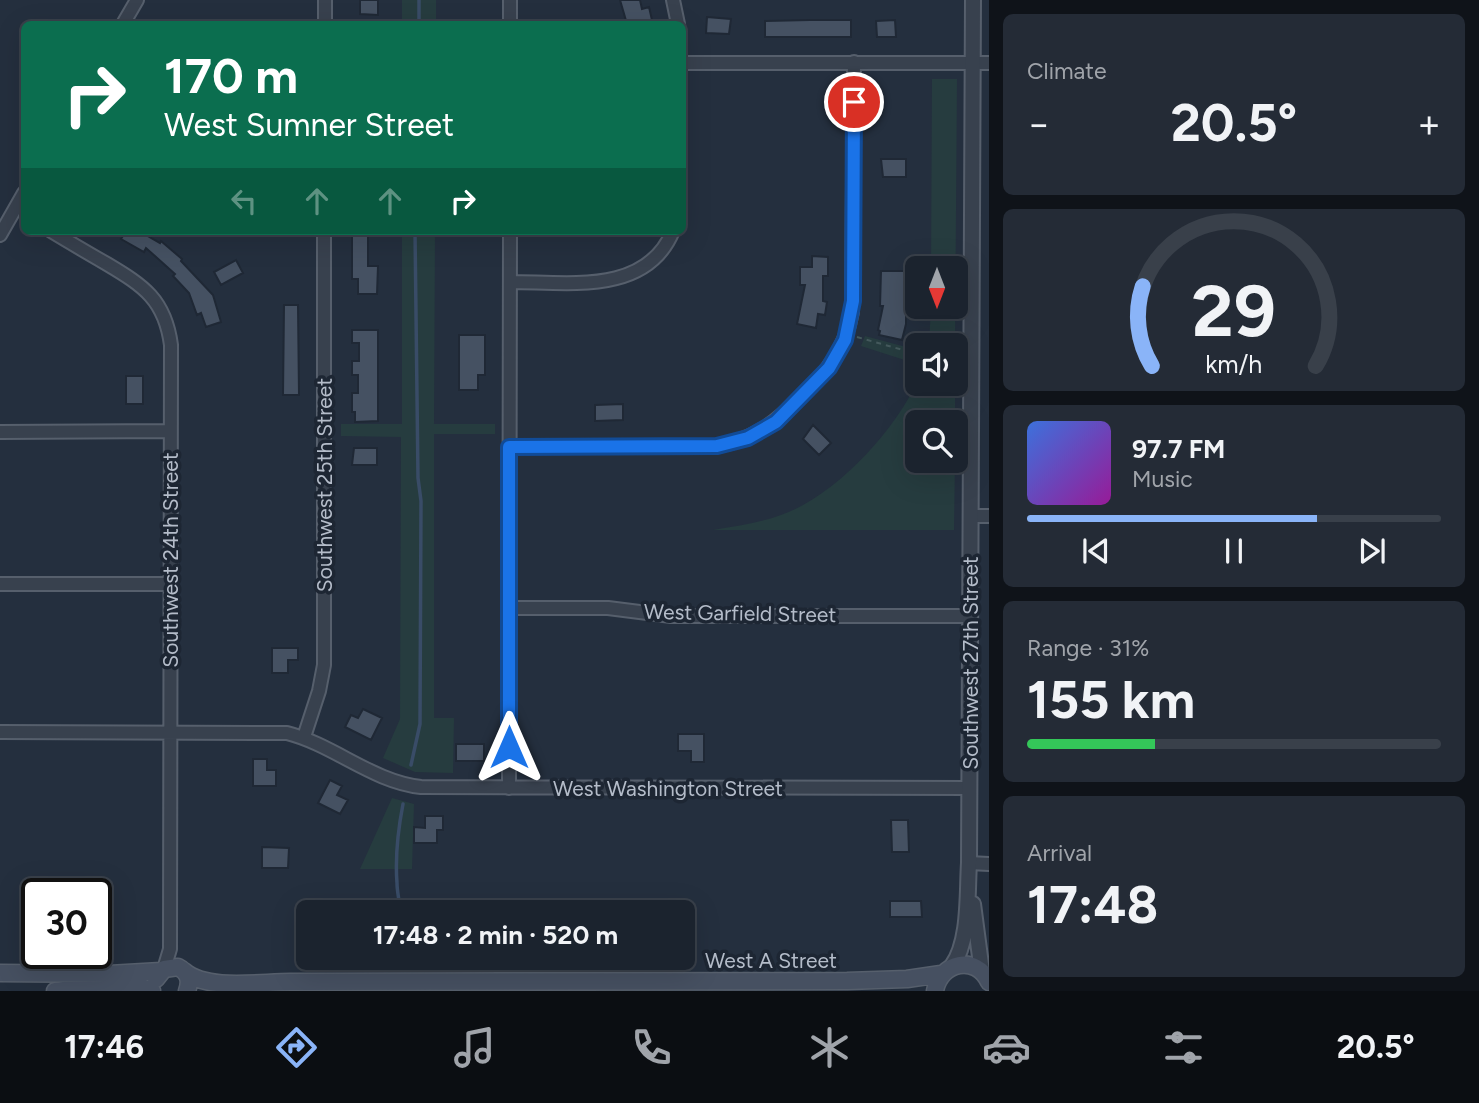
<!DOCTYPE html>
<html lang="en">
<head>
<meta charset="utf-8">
<style>
	:root { --surface:#1b232e; --page:#242b36; --text:#f1f3f6; --muted:#a0a4aa; --line:#39404a; --accent:#8ab4f8 }
	body { margin:0; font-family:Figtree,sans-serif; background:var(--page); color:var(--text); height:100vh; display:flex; flex-direction:column; font-size:26px; white-space:nowrap }
	* { box-sizing:border-box; margin:0 }
	p { font-size:23px; color:var(--muted) }
	.icon { flex:none; width:38px; height:38px; fill:none; stroke:currentColor; stroke-width:2; stroke-linecap:round; stroke-linejoin:round }
	.map { position:relative; flex:1; overflow:hidden }
	.drawer { display:flex; flex-direction:column; gap:14px; padding:14px; background:#0f1319; width:490px }
	.drawer>* { flex:none }
	.banner { position:absolute; left:21px; top:21px; width:665px; height:214px; border-radius:10px; box-shadow:0 7px 28px #0002,0 0 0 2px var(--line); background:#0b6e4f; color:#fff; overflow:hidden }
	.needle { width:46px; rotate:180deg }
	.controls { position:absolute; left:905px; top:256px; display:grid; gap:14px }
	.controls a { display:grid; place-items:center; width:63px; height:63px; border-radius:10px; background:var(--surface); box-shadow:0 7px 28px #0002,0 0 0 2px var(--line); font-size:35px }
	.speed { position:absolute; left:21px; top:878px; display:flex; gap:14px; font-size:35px; font-weight:700; text-align:center }
	.speed>* { display:grid; place-content:center; width:91px; height:91px; border-radius:50%; background:var(--surface); box-shadow:0 7px 28px #0002,0 0 0 2px var(--line); line-height:1 }
	.speed .limit { border:4px solid #111; border-radius:10px; background:#fff; color:#111 }
	.pin { position:absolute; display:grid; place-items:center; width:60px; height:60px; color:#fff; margin:-30px; border:4px solid #fff; border-radius:50%; box-shadow:0 2px 7px #0007 }
	.me { position:absolute; width:77px; margin:-38px; rotate:0deg; stroke-linejoin:round; filter:drop-shadow(0 0 5px #0008) }
	.turn { display:flex; align-items:center; gap:24px; height:147px; padding:0 28px; font-size:32px }
	.turn .icon { width:91px; height:91px; stroke-width:2.5 }
	.turn b { display:block; font-size:49px; line-height:60px }
	.lanes { display:flex; align-items:center; height:66px; padding:0 28px; background:#0003; justify-content:center; gap:35px; direction:ltr }
	.lanes .off { opacity:.35 }
	.big { font-size:52px; font-weight:700; line-height:1.1 }
	.drawer .tile { flex:1; display:flex; flex-direction:column; justify-content:center; gap:10px; min-width:0; padding:0 24px; border-radius:10px; background:var(--page) }
	.drawer .dial { align-items:center; gap:0 }
	.dial svg { height:182px; overflow:visible; fill:none; stroke:var(--line); stroke-width:7; stroke-linecap:round; text-anchor:middle }
	.dial text { fill:var(--text); stroke:none }
	.song { display:flex; align-items:center; gap:21px }
	.cover { width:84px; height:84px; border-radius:10px; background:linear-gradient(135deg,hsl(220 70% 55%),hsl(300 70% 35%)) }
	.played { height:7px; border-radius:4px; background:linear-gradient(90deg,var(--accent) 70%,var(--line) 70%) }
	.keys { display:flex; justify-content:space-around; direction:ltr }
	.heat { display:flex; justify-content:space-between; align-items:center; font-size:38px; direction:ltr }
	.charge { height:10px; border-radius:5px; background:linear-gradient(90deg,#34c759 31%,var(--line) 0) }
	.trip { position:absolute; left:296px; top:900px; width:399px; height:70px; border-radius:10px; background:var(--surface); box-shadow:0 7px 28px #0002,0 0 0 2px var(--line); font-weight:700; line-height:70px; text-align:center }
	.dock { display:flex; height:112px; justify-content:space-around; align-items:center; background:#0b0e12; color:var(--muted) }
	.dock .icon { width:49px; height:49px }
	.dock .current { color:var(--accent) }
	.dock b { font-size:32px; color:var(--text) }
	main { display:flex; flex:1; min-height:0 }
	.map>svg:first-child { display:block }
	.green { fill:#263c3f }
	.lines { fill:none; stroke-linecap:round; stroke-linejoin:round }
	.stream { stroke:#394c67; stroke-width:3.5 }
	.building { fill:#455162; stroke:#1f2835; stroke-width:2 }
	.minor-casing { stroke:#565f6c; stroke-width:16 }
	.tertiary-casing { stroke:#565f6c; stroke-width:18 }
	.secondary-casing { stroke:#565f6c; stroke-width:19 }
	.path { stroke:#44595c; stroke-width:2; stroke-dasharray:5 5; stroke-linecap:butt }
	.minor { stroke:#38414e; stroke-width:12 }
	.tertiary { stroke:#38414e; stroke-width:14 }
	.secondary { stroke:#465061; stroke-width:16 }
	.route-casing { stroke:#114b97; stroke-width:18 }
	.route { stroke:#1a73e8; stroke-width:12 }
	.labels { text-anchor:middle; dominant-baseline:central; stroke-width:7; stroke-linejoin:round; paint-order:stroke }
	.street-label { font-size:21px; fill:#b4bcc9; stroke:#1d2633 }
</style>
</head>
<body>
<main>
<div class="map">
<svg width="989" height="991" viewBox="0 0 989 991">
	<rect width="100%" height="100%" fill="#242f3e"/>
	<path class="green" d="M402 0H436V24H402Z
		M932 79H957L955 345H929L931 306H956V268H931Z
		M402 231H435L434 424H495V434H434V718H454L453 773 415 772 383 758 400 719 401 437 341 436V424H402Z
		M865 336 917 350V364L861 346Z
		M917 382 955 383V422H917V460H955L954 530H713C736 526 759 523 781 515 834 497 894 432 917 382Z
		M392 798 414 804 412 869H360Z"/>
	<g class="lines">
		<path class="stream" d="M419 0V24
			M411 765 420 724 421 501 418 478 415 231
			M400 912C400 902 397 893 397 883 395 857 398 830 403 804
			M384 964 385 957"/>
	</g>
	<path class="building" d="M360 0H378V15L360 14Z
		M620 0H640L642 9 649 7 652 20 627 24Z
		M707 17 731 19 729 34 706 33Z
		M810 20H851V37H765V21Z
		M895 20 896 37H877L876 21Z
		M881 159H906V177H883Z
		M126 231H139L160 243 161 241 182 259 181 261 213 295 221 322 206 327 201 313 197 315 189 293 173 276 175 274 146 248 144 252 121 239Z
		M352 235H368V266H378L377 294H358V279H352Z
		M812 256 828 257V276H823V301L827 302 825 315 818 314 816 328 797 324 805 285H800V267H812Z
		M236 260 243 273 221 285 214 272Z
		M881 271H906V324L902 340 879 335 880 331 878 330 883 306H880Z
		M284 305H298L299 395H283Z
		M352 330H378V421L355 422V412H352V393H358V375H352V361H359V343H352Z
		M459 335H485V375H478V390H459Z
		M126 376H143V404H126Z
		M623 404V420L595 421V405Z
		M813 425 831 443 819 455 803 439Z
		M354 448H377V465H352Z
		M272 648H298V660H288V673H272Z
		M363 709 382 718 371 740 345 727 351 715 358 718Z
		M678 734H704V762H691V751H678Z
		M456 744H484V761H456Z
		M253 759H267V770H276V786H253Z
		M330 780 342 786 337 795 348 800 340 814 318 803Z
		M425 816H443V830H437V843H414V827L425 828Z
		M891 820H908L909 852H892Z
		M262 847 289 848 288 868H262Z
		M890 901H921L922 917H890Z"/>
	<g class="lines">
		<defs>
			<path id="minor" d="M673 0 678 24
				M123 24 137 0
				M325 24V0
				M510 24V0
				M682 63H989
				M51 231C69 242 88 253 107 264 144 286 165 300 171 345L170 949 164 969
				M0 235 24 193
				M510 282C567 282 646 296 673 231
				M0 432 170 431
				M509 447 717 446C753 440 775 423 800 398 827 372 845 350 852 312L854 62
				M971 516H989
				M0 584H170
				M509 608H608L671 616H970
				M0 732 287 733C334 745 373 782 421 787L969 788
				M304 737 319 691 324 665V231
				M509 788 510 231
				M969 863 989 864"/>
			<path id="tertiary" d="M973 904 982 972
				M952 966C970 941 967 894 969 863L973 0"/>
			<path id="secondary" d="M184 971C207 991 260 982 290 982L847 981 907 979 941 974
				M0 973 109 974 161 971
				M156 979 164 969 178 967C188 972 191 980 187 991
				M55 991C86 988 123 977 152 991
				M935 991C940 962 976 954 989 982"/>
		</defs>
		<use href="#minor" class="minor-casing"/>
		<use href="#tertiary" class="tertiary-casing"/>
		<use href="#secondary" class="secondary-casing"/>
		<path class="path" d="M857 337 917 354"/>
		<use href="#minor" class="minor"/>
		<use href="#tertiary" class="tertiary"/>
		<use href="#secondary" class="secondary"/>
	</g>
	<g class="lines">
		<defs>
			<path id="route" d="M509 747V447L717 446 748 438 776 422 829 368 845 340 853 301 854 102"/>
		</defs>
		<use href="#route" class="route-casing"/>
		<use href="#route" class="route"/>
	</g>
	<g class="labels">
		<g class="street-label">
			<text transform="translate(324 485) rotate(-90)">Southwest 25th Street</text>
			<text transform="translate(170 560) rotate(-90)">Southwest 24th Street</text>
			<text transform="translate(740 613) rotate(1)">West Garfield Street</text>
			<text transform="translate(970 663) rotate(-90)">Southwest 27th Street</text>
			<text x="668" y="788">West Washington Street</text>
			<text x="771" y="960">West A Street</text>
		</g>
	</g>
</svg>
<div class="controls">
<a><svg class="needle" viewBox="-14 -14 28 28"><path d="M0-13l5 13h-10z" fill="#e53935"/><path d="M0 13l5-13h-10z" fill="#a0a4aa"/></svg></a>
<a><svg class="icon" aria-label="sound" viewBox="0 0 24 24"><path d="M4 9h4l5-4v14l-5-4H4zM17 9q2 3 0 6"/></svg></a>
<a><svg class="icon" aria-label="search" viewBox="0 0 24 24"><circle cx="10" cy="10" r="6"/><path d="M15 15l6 6"/></svg></a>
</div>
<div class="speed"><div class="limit">30</div></div>
<div class="pin" style="left:854px;top:102px;background:#d93025"><svg class="icon" aria-label="arrive" viewBox="0 0 24 24"><path d="M6 21V4h12l-3 4 3 4H6"/></svg></div>
<svg class="me" style="left:509px;top:747px" viewBox="-20 -20 40 40"><path d="M0-17L14 15 0 8-14 15z" fill="#1a73e8" stroke="#fff" stroke-width="4"/></svg>
<div class="trip">17:48 · 2 min · 520 m</div>
<div class="banner">
<div class="turn"><svg class="icon" aria-label="right" viewBox="0 0 24 24"><path d="M7 20v-9h11M14 6l5 5-5 5"/></svg><div><b>170 m</b>West Sumner Street</div></div>
<div class="lanes"><svg class="icon off" aria-label="left" viewBox="0 0 24 24"><path d="M17 20v-9H6M10 6l-5 5 5 5"/></svg><svg class="icon off" aria-label="ahead" viewBox="0 0 24 24"><path d="M12 20V5M6 11l6-6 6 6"/></svg><svg class="icon off" aria-label="ahead" viewBox="0 0 24 24"><path d="M12 20V5M6 11l6-6 6 6"/></svg><svg class="icon" aria-label="right" viewBox="0 0 24 24"><path d="M7 20v-9h11M14 6l5 5-5 5"/></svg></div>
</div>
</div>
<section class="drawer">
<div class="tile"><p>Climate</p>
<div class="heat"><a>−</a><b class="big">20.5°</b><a>+</a></div>
</div>
<div class="tile dial"><svg viewBox="0 0 100 80">
<path d="M14 69A42 42 0 1 1 86 69"/>
<path d="M14 69A42 42 0 0 1 10 34" stroke="#8ab4f8"/>
<text x="50" y="56" font-size="32" font-weight="700">29</text>
<text x="50" y="72" font-size="11">km/h</text>
</svg></div>
<div class="tile">
<div class="song"><i class="cover"></i><div><b>97.7 FM</b><p>Music</p></div></div>
<div class="played"></div>
<div class="keys"><svg class="icon" aria-label="previous" viewBox="0 0 24 24"><path d="M18 5L8 12l10 7zM5 5v14"/></svg><svg class="icon" aria-label="pause" viewBox="0 0 24 24"><path d="M8 5v14M16 5v14"/></svg><svg class="icon" aria-label="next" viewBox="0 0 24 24"><path d="M6 5l10 7-10 7zM19 5v14"/></svg></div>
</div>
<div class="tile"><p>Range · 31%</p><b class="big">155 km</b><div class="charge"></div></div>
<div class="tile"><p>Arrival</p><b class="big">17:48</b></div>
</section>
</main>
<nav class="dock">
<b>17:46</b>
<svg class="icon current" aria-label="directions" viewBox="0 0 24 24"><path d="M12 3l9 9-9 9-9-9zM9 14v-3h6M13 9l2 2-2 2"/></svg>
<svg class="icon" aria-label="music" viewBox="0 0 24 24"><path d="M9 18V5l10-2v13"/><circle cx="6" cy="18" r="3"/><circle cx="16" cy="16" r="3"/></svg>
<svg class="icon" aria-label="phone" viewBox="0 0 24 24"><path d="M5 4h4l2 5-3 2q2 4 5 5l2-3 5 2v4C11 20 4 13 5 4z"/></svg>
<svg class="icon" aria-label="climate" viewBox="0 0 24 24"><path d="M12 3v18M4 7l16 10M4 17L20 7"/></svg>
<svg class="icon" aria-label="car" viewBox="0 0 24 24"><path d="M5 17H2v-5l4-1 3-4h7l3 4 3 1v5h-3M9 17h6M6 11h13"/><circle cx="7" cy="17" r="2"/><circle cx="17" cy="17" r="2"/></svg>
<svg class="icon" aria-label="filters" viewBox="0 0 24 24"><path d="M4 7h16M4 17h16"/><circle cx="9" cy="7" r="2"/><circle cx="15" cy="17" r="2"/></svg>
<b>20.5°</b>
</nav>
</body>
</html>
